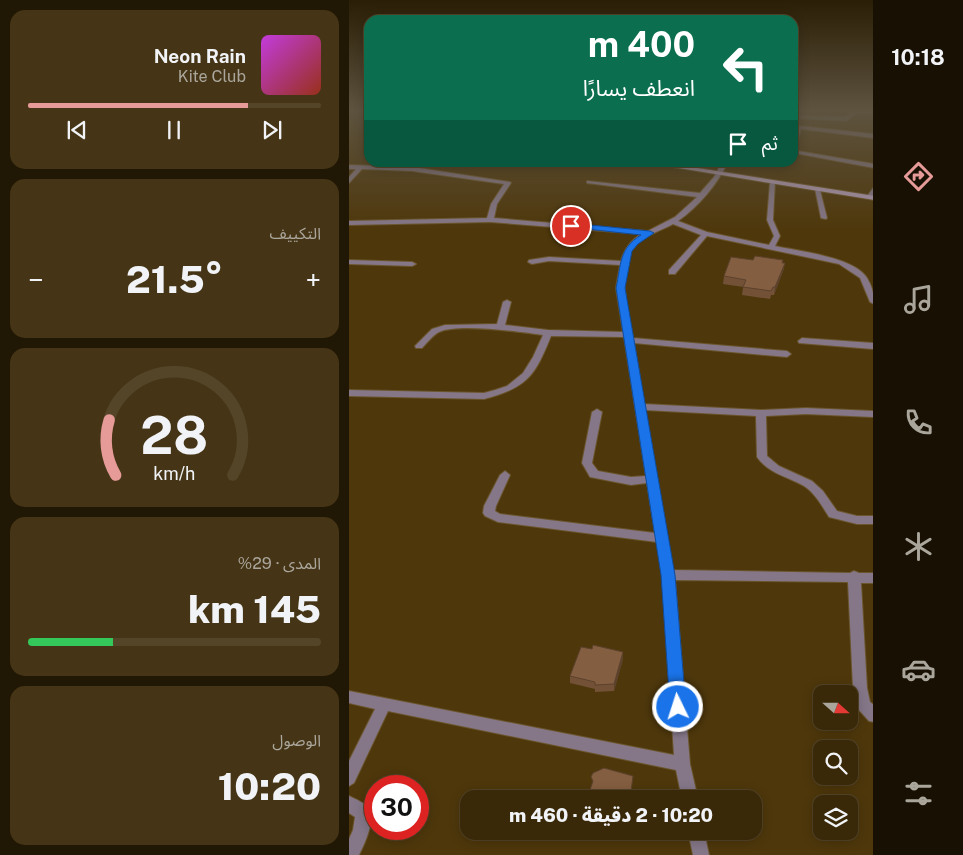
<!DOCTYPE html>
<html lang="ar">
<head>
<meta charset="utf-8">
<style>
	:root { --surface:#3a2908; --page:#453516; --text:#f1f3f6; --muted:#aba69c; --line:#544529; --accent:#e69b98 }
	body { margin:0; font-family:"Public Sans","Noto Sans Arabic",sans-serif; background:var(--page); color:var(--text); direction:rtl; height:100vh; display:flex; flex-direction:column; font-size:19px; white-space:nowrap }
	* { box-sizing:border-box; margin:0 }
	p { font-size:16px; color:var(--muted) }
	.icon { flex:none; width:28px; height:28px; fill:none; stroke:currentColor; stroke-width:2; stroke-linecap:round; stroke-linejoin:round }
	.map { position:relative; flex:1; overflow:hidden; direction:ltr }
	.side { display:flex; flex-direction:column; gap:10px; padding:10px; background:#201704; width:349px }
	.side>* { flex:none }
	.top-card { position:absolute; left:15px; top:15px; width:434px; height:152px; border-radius:15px; box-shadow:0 2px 12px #0003,0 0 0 1px var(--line); direction:rtl; background:#0b6e4f; color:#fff; overflow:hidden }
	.needle { width:32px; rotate:111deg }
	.buttons { position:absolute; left:464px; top:685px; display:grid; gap:10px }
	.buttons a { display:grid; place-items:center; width:45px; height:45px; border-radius:10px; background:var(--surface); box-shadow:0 2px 12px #0003,0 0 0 1px var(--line); font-size:25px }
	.speed { position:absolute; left:15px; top:775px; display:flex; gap:10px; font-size:25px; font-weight:700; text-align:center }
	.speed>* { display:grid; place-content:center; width:65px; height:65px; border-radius:50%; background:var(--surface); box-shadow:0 2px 12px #0003,0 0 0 1px var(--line); line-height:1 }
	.speed .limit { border:8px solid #d22; background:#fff; color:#111 }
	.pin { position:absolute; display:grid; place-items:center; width:42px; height:42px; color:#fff; margin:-21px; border:2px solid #fff; border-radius:50%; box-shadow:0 1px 5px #0007 }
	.me { position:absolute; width:55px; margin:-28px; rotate:356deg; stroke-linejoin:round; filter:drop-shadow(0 0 4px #0008) }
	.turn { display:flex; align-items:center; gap:18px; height:105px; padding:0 20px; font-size:22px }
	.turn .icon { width:65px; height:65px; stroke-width:2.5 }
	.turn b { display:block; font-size:35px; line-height:42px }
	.then { display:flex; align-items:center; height:48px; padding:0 20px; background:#0003; gap:10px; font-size:19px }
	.big { font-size:38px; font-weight:800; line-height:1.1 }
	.side .card { flex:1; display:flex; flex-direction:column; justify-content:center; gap:8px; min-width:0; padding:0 18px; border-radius:15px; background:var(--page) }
	.side .dial { align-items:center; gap:0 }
	.dial svg { height:130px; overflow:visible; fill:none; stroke:var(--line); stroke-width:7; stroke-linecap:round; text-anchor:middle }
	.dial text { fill:var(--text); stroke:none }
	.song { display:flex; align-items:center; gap:15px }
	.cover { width:60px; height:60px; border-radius:8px; background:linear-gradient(135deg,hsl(290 70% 55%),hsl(10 70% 35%)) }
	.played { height:5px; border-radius:2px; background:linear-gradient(90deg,var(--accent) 75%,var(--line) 75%) }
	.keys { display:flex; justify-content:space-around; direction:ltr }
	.heat { display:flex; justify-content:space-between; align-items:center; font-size:28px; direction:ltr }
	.charge { height:8px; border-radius:4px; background:linear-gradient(90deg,#34c759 29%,var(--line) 0) }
	.trip { position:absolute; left:111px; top:790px; width:302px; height:50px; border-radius:15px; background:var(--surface); box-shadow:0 2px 12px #0003,0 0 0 1px var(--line); font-weight:800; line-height:50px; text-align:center; direction:rtl }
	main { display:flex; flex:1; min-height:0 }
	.tabs { display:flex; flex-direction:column; width:90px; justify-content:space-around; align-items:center; background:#171003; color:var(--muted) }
	.tabs .icon { width:35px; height:35px }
	.tabs .active { color:var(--accent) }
	.tabs b { font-size:22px; color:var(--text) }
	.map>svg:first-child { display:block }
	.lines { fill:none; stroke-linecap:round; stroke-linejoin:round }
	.street-casing { stroke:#6a552d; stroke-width:2 }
	.secondary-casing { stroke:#6a552d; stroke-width:2 }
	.street { fill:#857788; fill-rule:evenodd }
	.secondary { fill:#ad98b3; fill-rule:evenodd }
	.wall { fill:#725137 }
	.shaded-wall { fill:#5c422d }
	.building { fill:#845e40; stroke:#5c422d }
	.route { fill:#1a73e8; stroke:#114b97 }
</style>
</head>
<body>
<main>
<nav class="tabs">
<b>10:18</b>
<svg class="icon active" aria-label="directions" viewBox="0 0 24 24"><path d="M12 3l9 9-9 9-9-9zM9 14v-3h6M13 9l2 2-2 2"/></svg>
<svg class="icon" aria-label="music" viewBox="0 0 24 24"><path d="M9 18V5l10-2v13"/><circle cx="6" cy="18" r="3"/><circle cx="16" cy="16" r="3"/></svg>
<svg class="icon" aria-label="phone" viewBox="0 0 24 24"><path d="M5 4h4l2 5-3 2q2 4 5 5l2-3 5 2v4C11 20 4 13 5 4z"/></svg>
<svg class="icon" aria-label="climate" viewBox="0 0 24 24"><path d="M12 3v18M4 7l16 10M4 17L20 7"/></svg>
<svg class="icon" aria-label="car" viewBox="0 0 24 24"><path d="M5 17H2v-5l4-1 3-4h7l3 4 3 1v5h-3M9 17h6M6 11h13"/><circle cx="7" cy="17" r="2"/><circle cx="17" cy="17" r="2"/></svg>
<svg class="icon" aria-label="filters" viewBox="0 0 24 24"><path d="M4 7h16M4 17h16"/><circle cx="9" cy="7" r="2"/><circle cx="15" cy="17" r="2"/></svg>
</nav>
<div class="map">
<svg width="525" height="855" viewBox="0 0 525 855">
	<rect width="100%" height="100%" fill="#4e370b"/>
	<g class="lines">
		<defs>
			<path id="street" d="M505 110H525V113H508L497 121 444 118V115L496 117Z
				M444 125 525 134V138L452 129 447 146 449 151 525 164V168L445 153 444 139 447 129H444Z
				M373 162H379C368 185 349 207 329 221L358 232 420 245 425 236 418 220 421 182 426 181 424 220 431 236 426 246C449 251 505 257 518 278 523 286 525 294 525 304L521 302 511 278 490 264 358 236 326 274H320V270L352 235 324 224C313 230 300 234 290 242 265 262 279 311 284 338L438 351 442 354 438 357 285 343 295 404 412 410 457 408 525 411V417L457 414 417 416 418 456 430 466 463 481 474 491 488 511 508 516H525V524H508L480 517C473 506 466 493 455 486 438 476 420 474 408 457L407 416 296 410 324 570 501 573 505 571 510 573H525V583H512L518 688 521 702 525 705V722L520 721 510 710 504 688 499 582 326 580 341 764 349 799H333L327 770 39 711 5 783 0 786V761L26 709 0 703V691L325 755 313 575 308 542 149 522 136 516 134 513 135 506 151 475 156 471 161 475 147 506 146 511 151 514 306 533 298 483 282 485 241 477 233 463 243 412 248 409 253 412 243 463 249 471 282 477 297 476 275 337 202 336C186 376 178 388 135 399L0 396V390L135 393 146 390 158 386 174 373 184 357 194 335C172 332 109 323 90 332 84 335 78 343 73 348H67L66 346 83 329 96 325 148 324 154 302 158 300 162 302 156 325 199 330 274 332 267 288 271 265 200 261 183 264 179 262 180 260 200 257 272 261C275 249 281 241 292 234L141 222 0 225V221L138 218 142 204 155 184 63 171 13 169 0 183V177L7 169H0V165L63 167 161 182 162 183 148 204 145 218 299 231 326 217 348 197 238 183V181L351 193 365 177Z
				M525 187V196H520L519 195Z
				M466 189 471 190 478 218 477 219 472 218Z
				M0 260 63 262 67 264 63 266 0 264Z
				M453 338 525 343V349L450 343 449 341Z
				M0 796C6 799 17 803 20 809 27 820 15 845 10 855H0V839L4 830 6 817 0 813Z
				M339 831H355L360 855H344Z"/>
			<path id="secondary" d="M11 110H20V114L11 111Z
				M293 162H310L525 196V200Z"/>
		</defs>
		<use href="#street" class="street-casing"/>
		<use href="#secondary" class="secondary-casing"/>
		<use href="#street" class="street"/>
		<use href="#secondary" class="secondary"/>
	</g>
	<path class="wall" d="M404 260H434V263H436L434 271 425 295H422L421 299 393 295 394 287 374 284 375 276Z
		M274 659 265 691 246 692V689L221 683V676Z"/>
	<path class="shaded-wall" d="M436 263 434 271 425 295 426 287Z
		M274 652V659L265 691V684Z"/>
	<path class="building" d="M406 256 434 260 433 263H436L426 287H424L422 291 394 287 397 280 375 276 382 257 404 260Z
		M244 645 274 652 265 684 246 685V682L221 676 232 647 243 649Z
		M255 768 284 776 281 799H238L244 781 242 777 244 773Z"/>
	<linearGradient id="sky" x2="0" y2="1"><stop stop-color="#2b1e06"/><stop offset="0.48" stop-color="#5d533f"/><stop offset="1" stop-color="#5d533f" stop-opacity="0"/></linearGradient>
	<rect width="525" height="230" fill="url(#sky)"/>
	<path class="route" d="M222 223 301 231 305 233 289 244 283 251 276 288 326 575 337 707 335 712 329 715 323 712 321 707 312 575 267 288C272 265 270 248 292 235L219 227 218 226Z"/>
</svg>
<div class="buttons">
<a><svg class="needle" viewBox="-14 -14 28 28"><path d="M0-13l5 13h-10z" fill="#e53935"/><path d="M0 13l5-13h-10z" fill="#aba69c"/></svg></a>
<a><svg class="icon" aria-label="search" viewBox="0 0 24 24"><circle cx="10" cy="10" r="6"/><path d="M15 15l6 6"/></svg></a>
<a><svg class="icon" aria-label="layers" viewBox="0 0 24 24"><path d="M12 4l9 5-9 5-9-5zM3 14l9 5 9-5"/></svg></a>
</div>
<div class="speed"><div class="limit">30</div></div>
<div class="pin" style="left:222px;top:226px;background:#d93025"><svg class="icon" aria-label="arrive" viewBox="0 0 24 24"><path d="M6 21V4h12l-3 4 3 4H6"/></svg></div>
<svg class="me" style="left:329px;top:707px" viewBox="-20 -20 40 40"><circle r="17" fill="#1a73e8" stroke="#fff" stroke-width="3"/><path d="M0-11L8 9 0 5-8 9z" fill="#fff"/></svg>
<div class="trip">10:20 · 2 دقيقة · 460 m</div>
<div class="top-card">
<div class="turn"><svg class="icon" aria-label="left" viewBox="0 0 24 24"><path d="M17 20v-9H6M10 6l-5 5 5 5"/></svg><div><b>400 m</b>انعطف يسارًا</div></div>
<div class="then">ثم<svg class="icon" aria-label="arrive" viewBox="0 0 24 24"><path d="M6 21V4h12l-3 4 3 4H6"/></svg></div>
</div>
</div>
<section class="side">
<div class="card">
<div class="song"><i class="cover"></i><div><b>Neon Rain</b><p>Kite Club</p></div></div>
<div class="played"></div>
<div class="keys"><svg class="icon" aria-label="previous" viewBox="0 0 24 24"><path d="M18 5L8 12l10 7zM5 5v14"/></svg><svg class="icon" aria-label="pause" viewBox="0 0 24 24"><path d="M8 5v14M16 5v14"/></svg><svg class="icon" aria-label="next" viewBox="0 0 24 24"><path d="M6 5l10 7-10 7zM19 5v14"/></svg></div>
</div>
<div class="card"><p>التكييف</p>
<div class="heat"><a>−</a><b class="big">21.5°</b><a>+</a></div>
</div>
<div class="card dial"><svg viewBox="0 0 100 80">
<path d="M14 69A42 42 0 1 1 86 69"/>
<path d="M14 69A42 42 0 0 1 10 35" stroke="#e69b98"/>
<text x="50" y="56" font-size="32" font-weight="700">28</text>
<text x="50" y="72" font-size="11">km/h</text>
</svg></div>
<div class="card"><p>المدى · 29%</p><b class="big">145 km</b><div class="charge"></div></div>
<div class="card"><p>الوصول</p><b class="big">10:20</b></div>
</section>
</main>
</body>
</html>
